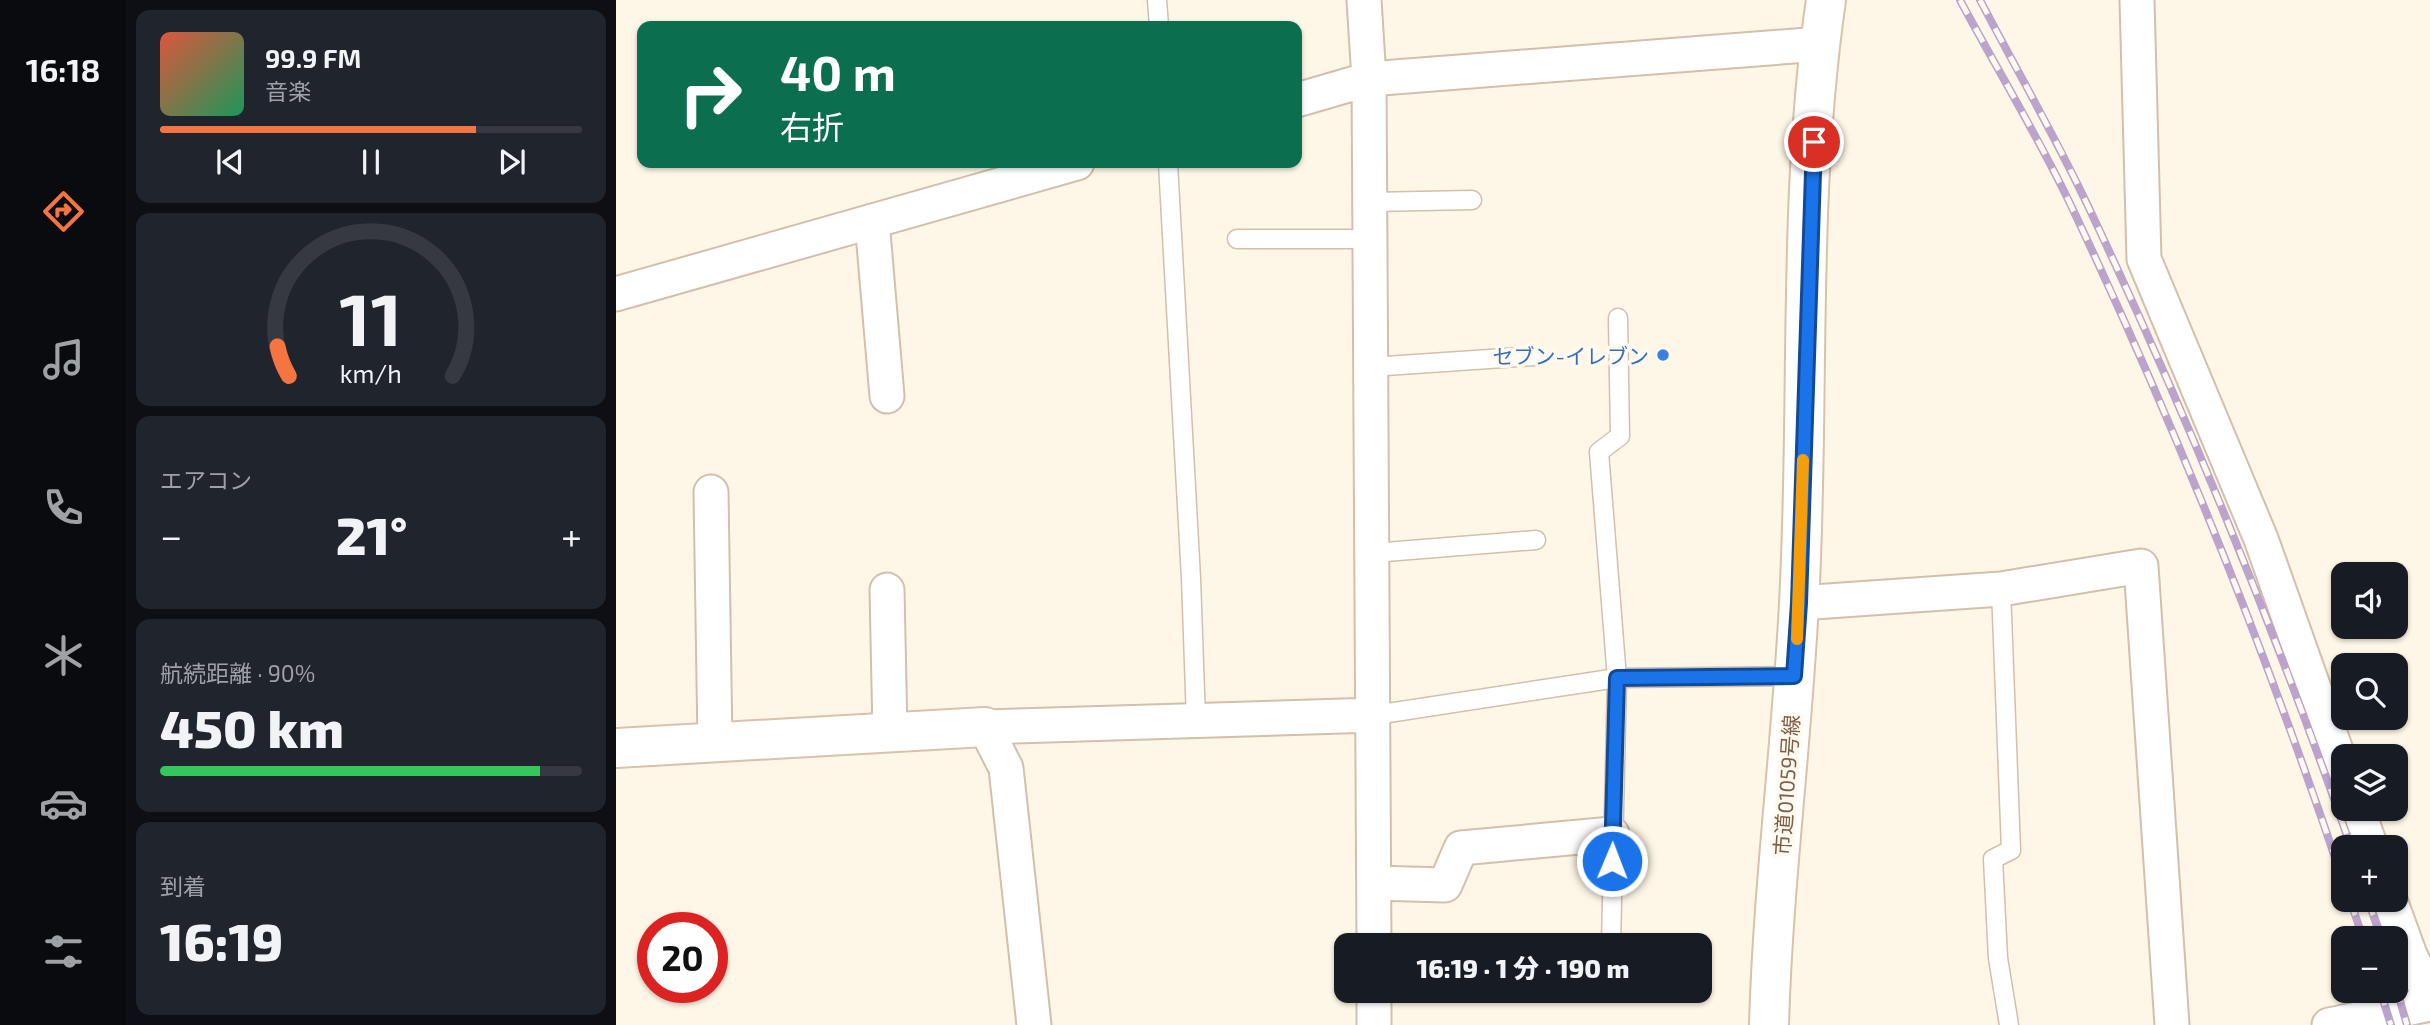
<!DOCTYPE html>
<html lang="ja">
<head>
<meta charset="utf-8">
<style>
	:root { --surface:#171b24; --page:#20242c; --text:#f1f3f6; --muted:#9ea1a6; --line:#363941; --accent:#f47540 }
	body { margin:0; font-family:"Exo 2","Noto Sans JP",sans-serif; background:var(--page); color:var(--text); height:100vh; display:flex; flex-direction:column; font-size:26px; white-space:nowrap }
	* { box-sizing:border-box; margin:0 }
	p { font-size:23px; color:var(--muted) }
	.icon { flex:none; width:38px; height:38px; fill:none; stroke:currentColor; stroke-width:2; stroke-linecap:round; stroke-linejoin:round }
	.map { position:relative; flex:1; overflow:hidden }
	.drawer { display:flex; flex-direction:column; gap:10px; padding:10px; background:#0d0f14; width:490px }
	.drawer>* { flex:none }
	.top-card { position:absolute; left:21px; top:21px; width:665px; height:147px; border-radius:14px; box-shadow:0 2px 5px #0004; background:#0b6e4f; color:#fff; overflow:hidden }
	.fabs { position:absolute; left:1715px; top:562px; display:grid; gap:14px }
	.fabs a { display:grid; place-items:center; width:77px; height:77px; border-radius:14px; background:var(--surface); box-shadow:0 2px 5px #0004; font-size:35px }
	.speed { position:absolute; left:21px; top:912px; display:flex; gap:14px; font-size:35px; font-weight:700; text-align:center }
	.speed>* { display:grid; place-content:center; width:91px; height:91px; border-radius:50%; background:var(--surface); box-shadow:0 2px 5px #0004; line-height:1 }
	.speed .limit { border:10px solid #d22; background:#fff; color:#111 }
	.pin { position:absolute; display:grid; place-items:center; width:60px; height:60px; color:#fff; margin:-30px; border:4px solid #fff; border-radius:50%; box-shadow:0 2px 7px #0007 }
	.me { position:absolute; width:77px; margin:-38px; rotate:1deg; stroke-linejoin:round; filter:drop-shadow(0 0 5px #0008) }
	.turn { display:flex; align-items:center; gap:24px; height:147px; padding:0 28px; font-size:32px }
	.turn .icon { width:91px; height:91px; stroke-width:2.5 }
	.turn b { display:block; font-size:49px; line-height:60px }
	.big { font-size:52px; font-weight:800; line-height:1.1 }
	.drawer .widget { flex:1; display:flex; flex-direction:column; justify-content:center; gap:10px; min-width:0; padding:0 24px; border-radius:14px; background:var(--page) }
	.drawer .dial { align-items:center; gap:0 }
	.dial svg { height:182px; overflow:visible; fill:none; stroke:var(--line); stroke-width:7; stroke-linecap:round; text-anchor:middle }
	.dial text { fill:var(--text); stroke:none }
	.song { display:flex; align-items:center; gap:21px }
	.cover { width:84px; height:84px; border-radius:10px; background:linear-gradient(135deg,hsl(10 70% 55%),hsl(150 70% 35%)) }
	.played { height:7px; border-radius:4px; background:linear-gradient(90deg,var(--accent) 75%,var(--line) 75%) }
	.keys { display:flex; justify-content:space-around; direction:ltr }
	.heat { display:flex; justify-content:space-between; align-items:center; font-size:38px; direction:ltr }
	.charge { height:10px; border-radius:5px; background:linear-gradient(90deg,#34c759 90%,var(--line) 0) }
	.trip { position:absolute; left:718px; top:933px; width:378px; height:70px; border-radius:14px; background:var(--surface); box-shadow:0 2px 5px #0004; font-weight:800; line-height:70px; text-align:center }
	main { display:flex; flex:1; min-height:0 }
	.tabs { display:flex; flex-direction:column; width:126px; justify-content:space-around; align-items:center; background:#090b0e; color:var(--muted) }
	.tabs .icon { width:49px; height:49px }
	.tabs .active { color:var(--accent) }
	.tabs b { font-size:32px; color:var(--text) }
	.map>svg:first-child { display:block }
	.lines { fill:none; stroke-linecap:round; stroke-linejoin:round }
	.lane-casing { stroke:#d3bfab; stroke-width:21 }
	.street-casing { stroke:#d3bfab; stroke-width:37 }
	.secondary-casing { stroke:#d8c2aa; stroke-width:42 }
	.lane { stroke:#fff; stroke-width:18 }
	.street { stroke:#fff; stroke-width:33 }
	.secondary { stroke:#fff; stroke-width:38 }
	.rail-casing { stroke:#bba3cb; stroke-width:8 }
	.rail { stroke:#fffaef; stroke-width:5; stroke-dasharray:16; stroke-linecap:butt }
	.route-casing { stroke:#114b97; stroke-width:18 }
	.route { stroke:#1a73e8; stroke-width:12 }
	.slow { stroke:#f59e0b; stroke-width:12 }
	.shop-dot { fill:#3f7fe0; stroke:#fffaef; stroke-width:2.5 }
	.labels { text-anchor:middle; dominant-baseline:central; stroke-width:7; stroke-linejoin:round; paint-order:stroke }
	.shop-label { font-size:21px; fill:#366cbe; stroke:#fffaef; text-anchor:end }
	.street-label { font-size:21px; fill:#7c5e48; stroke:#fffaef }
</style>
</head>
<body>
<main>
<nav class="tabs">
<b>16:18</b>
<svg class="icon active" aria-label="directions" viewBox="0 0 24 24"><path d="M12 3l9 9-9 9-9-9zM9 14v-3h6M13 9l2 2-2 2"/></svg>
<svg class="icon" aria-label="music" viewBox="0 0 24 24"><path d="M9 18V5l10-2v13"/><circle cx="6" cy="18" r="3"/><circle cx="16" cy="16" r="3"/></svg>
<svg class="icon" aria-label="phone" viewBox="0 0 24 24"><path d="M5 4h4l2 5-3 2q2 4 5 5l2-3 5 2v4C11 20 4 13 5 4z"/></svg>
<svg class="icon" aria-label="climate" viewBox="0 0 24 24"><path d="M12 3v18M4 7l16 10M4 17L20 7"/></svg>
<svg class="icon" aria-label="car" viewBox="0 0 24 24"><path d="M5 17H2v-5l4-1 3-4h7l3 4 3 1v5h-3M9 17h6M6 11h13"/><circle cx="7" cy="17" r="2"/><circle cx="17" cy="17" r="2"/></svg>
<svg class="icon" aria-label="filters" viewBox="0 0 24 24"><path d="M4 7h16M4 17h16"/><circle cx="9" cy="7" r="2"/><circle cx="15" cy="17" r="2"/></svg>
</nav>
<section class="drawer">
<div class="widget">
<div class="song"><i class="cover"></i><div><b>99.9 FM</b><p>音楽</p></div></div>
<div class="played"></div>
<div class="keys"><svg class="icon" aria-label="previous" viewBox="0 0 24 24"><path d="M18 5L8 12l10 7zM5 5v14"/></svg><svg class="icon" aria-label="pause" viewBox="0 0 24 24"><path d="M8 5v14M16 5v14"/></svg><svg class="icon" aria-label="next" viewBox="0 0 24 24"><path d="M6 5l10 7-10 7zM19 5v14"/></svg></div>
</div>
<div class="widget dial"><svg viewBox="0 0 100 80">
<path d="M14 69A42 42 0 1 1 86 69"/>
<path d="M14 69A42 42 0 0 1 9 56" stroke="#f47540"/>
<text x="50" y="56" font-size="32" font-weight="700">11</text>
<text x="50" y="72" font-size="11">km/h</text>
</svg></div>
<div class="widget"><p>エアコン</p>
<div class="heat"><a>−</a><b class="big">21°</b><a>+</a></div>
</div>
<div class="widget"><p>航続距離 · 90%</p><b class="big">450 km</b><div class="charge"></div></div>
<div class="widget"><p>到着</p><b class="big">16:19</b></div>
</section>
<div class="map">
<svg width="1814" height="1025" viewBox="0 0 1814 1025">
	<rect width="100%" height="100%" fill="#fef7e7"/>
	<g class="lines">
		<defs>
			<path id="lane" d="M541 0 543 26
				M552 163 575 578 580 720
				M754 202 856 200
				M621 239H754
				M755 367 918 356
				M757 553 920 540
				M1385 589 1395 850 1377 859 1382 958 1393 1025
				M759 715 1001 678 1178 676
				M995 945 1001 678 983 452 1004 436 1002 318"/>
			<path id="street" d="M748 0 753 79 758 945
				M1521 0 1528 259 1645 539 1727 770
				M681 100 753 79 1204 44
				M256 221 271 396
				M0 294 461 163
				M95 492 99 744
				M271 590 274 733
				M1183 603 1385 589 1525 566 1556 1025
				M1741 808 1755 847
				M758 883 829 885 845 848 996 834
				M1774 900 1794 955 1814 996
				M418 1025 390 768 369 727 759 715
				M758 1025V990
				M1713 1025 1814 1004"/>
			<path id="secondary" d="M0 748 369 727
				M1153 1025C1157 884 1176 743 1183 603 1194 403 1181 199 1210 0"/>
		</defs>
		<use href="#lane" class="lane-casing"/>
		<use href="#street" class="street-casing"/>
		<use href="#secondary" class="secondary-casing"/>
		<use href="#lane" class="lane"/>
		<use href="#street" class="street"/>
		<use href="#secondary" class="secondary"/>
		<defs>
			<path id="rail" d="M1344 0C1382 71 1425 141 1459 214 1561 430 1651 654 1727 881
				M1364 0C1400 69 1439 136 1472 206 1571 415 1659 629 1735 847
				M1734 900 1747 938
				M1752 900 1765 938
				M1780 987 1791 1025
				M1764 990 1775 1025"/>
		</defs>
		<use href="#rail" class="rail-casing"/>
		<use href="#rail" class="rail"/>
	</g>
	<g class="lines">
		<defs>
			<path id="route" d="M996 861 1001 678 1178 676 1183 603 1198 142"/>
		</defs>
		<use href="#route" class="route-casing"/>
		<use href="#route" class="route"/>
		<path class="slow" d="M1181 639 1187 460"/>
	</g>
	<circle class="shop-dot" cx="1047" cy="355" r="7"/>
	<g class="labels">
		<g class="shop-label">
			<text x="1033" y="355">セブン-イレブン</text>
		</g>
		<g class="street-label">
			<text transform="translate(1170 785) rotate(-86)">市道01059号線</text>
		</g>
	</g>
</svg>
<div class="fabs">
<a><svg class="icon" aria-label="sound" viewBox="0 0 24 24"><path d="M4 9h4l5-4v14l-5-4H4zM17 9q2 3 0 6"/></svg></a>
<a><svg class="icon" aria-label="search" viewBox="0 0 24 24"><circle cx="10" cy="10" r="6"/><path d="M15 15l6 6"/></svg></a>
<a><svg class="icon" aria-label="layers" viewBox="0 0 24 24"><path d="M12 4l9 5-9 5-9-5zM3 14l9 5 9-5"/></svg></a>
<a>+</a>
<a>−</a>
</div>
<div class="speed"><div class="limit">20</div></div>
<div class="pin" style="left:1198px;top:142px;background:#d93025"><svg class="icon" aria-label="arrive" viewBox="0 0 24 24"><path d="M6 21V4h12l-3 4 3 4H6"/></svg></div>
<svg class="me" style="left:996px;top:861px" viewBox="-20 -20 40 40"><circle r="17" fill="#1a73e8" stroke="#fff" stroke-width="3"/><path d="M0-11L8 9 0 5-8 9z" fill="#fff"/></svg>
<div class="trip">16:19 · 1 分 · 190 m</div>
<div class="top-card">
<div class="turn"><svg class="icon" aria-label="right" viewBox="0 0 24 24"><path d="M7 20v-9h11M14 6l5 5-5 5"/></svg><div><b>40 m</b>右折</div></div>
</div>
</div>
</main>
</body>
</html>
